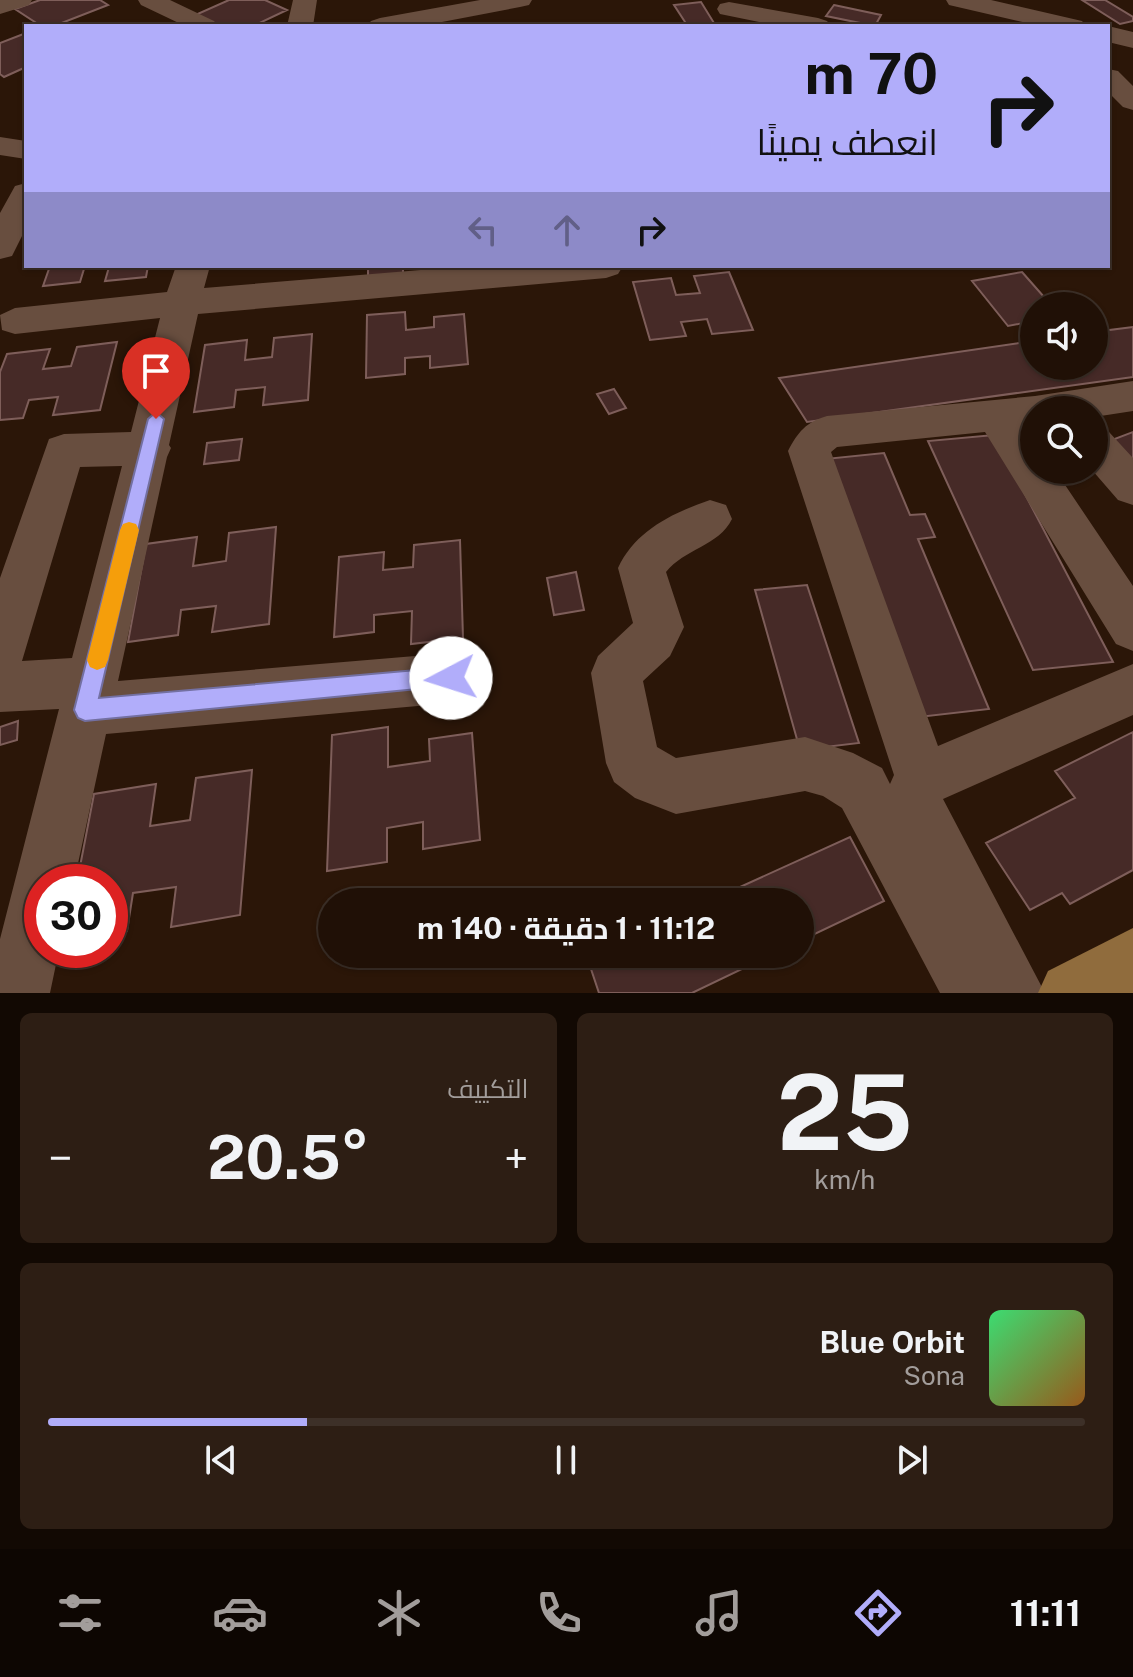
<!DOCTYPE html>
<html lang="ar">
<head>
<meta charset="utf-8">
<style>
	:root { --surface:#201006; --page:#2d1e14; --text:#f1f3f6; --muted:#a29d9b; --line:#3d3028; --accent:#b1adfa }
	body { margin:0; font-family:"Public Sans",Cairo,sans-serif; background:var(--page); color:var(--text); direction:rtl; height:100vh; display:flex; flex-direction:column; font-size:30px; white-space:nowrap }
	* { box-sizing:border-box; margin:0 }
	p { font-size:26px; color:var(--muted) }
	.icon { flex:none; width:44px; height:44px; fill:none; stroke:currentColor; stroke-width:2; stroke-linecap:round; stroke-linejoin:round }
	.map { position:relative; height:993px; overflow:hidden; direction:ltr }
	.details { display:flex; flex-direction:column; gap:20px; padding:20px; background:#120903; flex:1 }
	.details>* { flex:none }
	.guide { position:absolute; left:24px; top:24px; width:1086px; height:244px; border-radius:0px; box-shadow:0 2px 6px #0004,0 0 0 2px var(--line); direction:rtl; background:#b1adfa; color:#111; overflow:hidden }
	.buttons { position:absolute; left:1020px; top:292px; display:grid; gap:16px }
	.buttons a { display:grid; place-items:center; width:88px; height:88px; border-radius:50%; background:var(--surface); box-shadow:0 2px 6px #0004,0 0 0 2px var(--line); font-size:40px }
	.speed { position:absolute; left:24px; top:864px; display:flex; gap:16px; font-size:40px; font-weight:700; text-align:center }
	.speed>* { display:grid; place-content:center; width:104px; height:104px; border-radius:50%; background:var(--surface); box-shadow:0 2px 6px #0004,0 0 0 2px var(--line); line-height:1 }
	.speed .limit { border:12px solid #d22; background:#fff; color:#111 }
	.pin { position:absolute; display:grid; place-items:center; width:68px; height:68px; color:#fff; margin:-82px -34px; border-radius:50% 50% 50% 0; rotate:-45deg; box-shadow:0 0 8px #0007 }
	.pin .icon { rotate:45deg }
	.me { position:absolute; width:88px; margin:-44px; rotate:265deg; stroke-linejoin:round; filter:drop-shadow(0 0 6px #0008) }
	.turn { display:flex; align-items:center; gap:28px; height:168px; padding:0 40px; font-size:36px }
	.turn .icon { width:104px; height:104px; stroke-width:2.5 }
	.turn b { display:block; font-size:56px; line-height:68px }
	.lanes { display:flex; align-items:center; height:76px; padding:0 40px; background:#0003; justify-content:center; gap:40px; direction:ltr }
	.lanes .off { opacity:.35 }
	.big { font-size:60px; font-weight:700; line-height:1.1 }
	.details .tile { flex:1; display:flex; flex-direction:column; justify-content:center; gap:12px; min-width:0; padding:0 28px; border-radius:12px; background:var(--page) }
	.details .dial { align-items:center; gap:0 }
	.dial b { font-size:104px; line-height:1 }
	.song { display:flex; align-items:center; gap:24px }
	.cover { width:96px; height:96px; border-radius:12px; background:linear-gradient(135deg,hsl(140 70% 55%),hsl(30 70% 35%)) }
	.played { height:8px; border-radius:4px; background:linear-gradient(90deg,var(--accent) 25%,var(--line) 25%) }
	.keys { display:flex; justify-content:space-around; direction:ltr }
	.heat { display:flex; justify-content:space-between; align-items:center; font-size:44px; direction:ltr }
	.details .tiles { flex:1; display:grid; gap:20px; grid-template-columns:1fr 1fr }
	.tile:last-child { grid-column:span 2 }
	.trip { position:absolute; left:318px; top:888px; width:496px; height:80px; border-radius:40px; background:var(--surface); box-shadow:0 2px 6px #0004,0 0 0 2px var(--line); font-weight:700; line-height:80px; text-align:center; direction:rtl }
	.dock { display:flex; height:128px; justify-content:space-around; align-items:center; background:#0d0602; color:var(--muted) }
	.dock .icon { width:56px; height:56px }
	.dock .selected { color:var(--accent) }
	.dock b { font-size:36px; color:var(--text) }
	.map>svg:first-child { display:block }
	.building { fill:#462a27; stroke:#7e5e5a; stroke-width:2 }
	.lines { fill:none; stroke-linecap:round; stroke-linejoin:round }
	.minor { fill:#684e3f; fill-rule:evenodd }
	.major { fill:#906c3d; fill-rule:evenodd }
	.route { fill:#b1adfa; stroke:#7370a2; stroke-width:2 }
	.slow { fill:#f59e0b }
</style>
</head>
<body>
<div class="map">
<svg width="1133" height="993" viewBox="0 0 1133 993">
	<rect width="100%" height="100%" fill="#2b1608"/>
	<path class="building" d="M40 0H100L108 5 54 26H41L15 9Z
		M229 0H265L287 10 253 26H214L193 16Z
		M1082 0H1105L1133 17V21L1120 24Z
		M701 2 714 23 687 25 674 5Z
		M834 5 881 15 875 26 826 16Z
		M26 33V67L4 77 0 74V43Z
		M50 266H148L146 277 105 281 109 267 84 269 80 282 43 286Z
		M368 266H403V275L368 278Z
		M729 272 753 330 712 334 707 319 681 322 686 336 650 340 633 282 671 278 676 295 700 293 694 276Z
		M1022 272 1052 306H1034V321L1008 326 972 281Z
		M405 312 406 330 434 327V317L464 314 468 364 430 368V356L405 358V374L366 378 367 315Z
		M1133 327V377L807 422 779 378 1034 341V366H1094V332Z
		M312 334 308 400 263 405 265 387 236 390 234 407 194 412 205 345 247 340 245 360 272 357 274 338Z
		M117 342 100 410 53 415 58 397 29 400 23 418 0 420V372L7 354 50 349 43 369 71 366 77 347Z
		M614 389 626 408 609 414 597 394Z
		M1133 432V480L1099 445Z
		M994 435 1113 662 1033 670 928 441Z
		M242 439 239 460 204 464 207 443Z
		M884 453 910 515 925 514 935 537 918 539 989 709 919 717 825 459Z
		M276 527 269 624 212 632 216 606 181 610 178 635 128 642 146 544 197 537 193 566 226 561 229 533Z
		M460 540 463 638 411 644 412 611 374 615V632L334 637 339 557 384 552 383 570 413 567 414 545Z
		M576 572 584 610 554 615 547 578Z
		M807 585 859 743 800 750 755 590Z
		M18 721 17 740 0 745V727Z
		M388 727V767L430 761 429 739 472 733 480 840 423 849V822L387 828V862L327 871 332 735Z
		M1133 732V870L1070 904 1062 893 1030 910 986 843 1075 798 1055 771Z
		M252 770 240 915 171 927 176 887 133 893 127 931 110 934V882H77L94 794 156 784 150 826 190 820 196 778Z
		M850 837 884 901 800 941V902H707Z
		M593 954H773L692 993H599L587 957Z"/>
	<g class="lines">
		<path class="minor" d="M0 0H32L29 5 0 14Z
			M138 0H170L214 21 218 26H185L141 5Z
			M293 0H317L313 26H287Z
			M480 0H532L529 5 520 7 421 26H367L371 21 380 18Z
			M946 0H991L1082 21 1086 26H1040L949 5Z
			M729 2 818 18 827 21 831 26H778L720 14 717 9 720 4Z
			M1108 26 1133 32V48L1108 42Z
			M1108 69 1118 71 1133 86V110L1123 107 1108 92Z
			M0 137 26 141V159L0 155Z
			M26 183V228L12 256 0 259V213L15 186Z
			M176 266H210L204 288 469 266H623L618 274 606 278 198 314 169 445 171 448 167 457 118 681 451 653 469 660 477 678 469 696 451 703 106 734 74 882H42V950H59L50 993H0V939L59 709 0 712V578L49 439 64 434 131 432 160 318 15 334 2 330 0 315 15 308 167 292ZM122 466 72 658 22 661 80 467Z
			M1133 381V411L1094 417V410H1034V427L1026 428 1034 439V470H1055L1133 586V651L1116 644 985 432 837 447 831 452 938 746 1133 664V715L943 799 1045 993H940L842 808 823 796 805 791 676 814 635 798 614 782 606 763 591 673 598 656 633 623 618 568C635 531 672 513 710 500L726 505 732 519C719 546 684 549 666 572L684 627 670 656 643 681 657 747 676 758 805 737 853 753 882 768 890 784 894 775 788 451C798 432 806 422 827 416L1035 396Z
			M1094 427 1109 432 1133 458V505L1118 500 1092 470H1094Z"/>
		<path class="major" d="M1133 928V993H1038L1048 971Z"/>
	</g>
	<path class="route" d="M156 412 164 419 99 698 451 667 459 670 462 678 459 685 85 721 78 718 74 710 148 419Z"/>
	<path class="slow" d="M129 522 136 524 139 530 108 660 105 667 97 670 90 667 87 660 120 530 123 524Z"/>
</svg>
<div class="buttons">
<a><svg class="icon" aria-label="sound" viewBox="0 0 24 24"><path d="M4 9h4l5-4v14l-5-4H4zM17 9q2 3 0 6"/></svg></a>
<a><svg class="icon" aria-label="search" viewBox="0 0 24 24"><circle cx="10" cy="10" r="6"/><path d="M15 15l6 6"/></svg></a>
</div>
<div class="speed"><div class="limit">30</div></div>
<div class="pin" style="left:156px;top:419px;background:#d93025"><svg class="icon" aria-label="arrive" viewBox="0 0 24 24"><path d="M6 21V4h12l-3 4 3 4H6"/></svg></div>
<svg class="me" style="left:451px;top:678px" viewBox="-20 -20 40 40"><circle r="19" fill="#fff"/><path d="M0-13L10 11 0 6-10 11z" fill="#b1adfa"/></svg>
<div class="trip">11:12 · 1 دقيقة · 140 m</div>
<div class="guide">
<div class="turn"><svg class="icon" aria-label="right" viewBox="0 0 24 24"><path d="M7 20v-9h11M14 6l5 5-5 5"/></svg><div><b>70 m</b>انعطف يمينًا</div></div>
<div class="lanes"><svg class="icon off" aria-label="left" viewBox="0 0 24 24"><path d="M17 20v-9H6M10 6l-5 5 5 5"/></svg><svg class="icon off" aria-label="ahead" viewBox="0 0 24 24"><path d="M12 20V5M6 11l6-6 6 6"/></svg><svg class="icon" aria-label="right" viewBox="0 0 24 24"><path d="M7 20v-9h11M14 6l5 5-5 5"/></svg></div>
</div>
</div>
<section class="details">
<div class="tiles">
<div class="tile dial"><b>25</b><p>km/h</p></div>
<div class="tile"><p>التكييف</p>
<div class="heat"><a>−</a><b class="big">20.5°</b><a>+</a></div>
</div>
<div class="tile">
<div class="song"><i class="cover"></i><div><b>Blue Orbit</b><p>Sona</p></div></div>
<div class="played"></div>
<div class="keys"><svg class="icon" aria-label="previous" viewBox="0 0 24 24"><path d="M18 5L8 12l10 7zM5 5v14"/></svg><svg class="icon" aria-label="pause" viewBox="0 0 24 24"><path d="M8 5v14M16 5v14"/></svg><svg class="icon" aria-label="next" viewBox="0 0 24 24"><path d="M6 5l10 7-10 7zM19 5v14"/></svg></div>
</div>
</div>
</section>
<nav class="dock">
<b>11:11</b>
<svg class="icon selected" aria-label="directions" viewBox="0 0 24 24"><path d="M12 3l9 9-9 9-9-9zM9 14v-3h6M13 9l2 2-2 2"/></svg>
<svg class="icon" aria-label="music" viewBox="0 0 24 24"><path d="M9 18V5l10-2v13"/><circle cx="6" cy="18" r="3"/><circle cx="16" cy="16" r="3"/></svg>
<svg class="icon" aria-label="phone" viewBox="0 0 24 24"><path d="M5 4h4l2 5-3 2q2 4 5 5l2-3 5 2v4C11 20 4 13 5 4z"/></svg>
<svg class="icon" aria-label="climate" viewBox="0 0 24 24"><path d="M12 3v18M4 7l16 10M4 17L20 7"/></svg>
<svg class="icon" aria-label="car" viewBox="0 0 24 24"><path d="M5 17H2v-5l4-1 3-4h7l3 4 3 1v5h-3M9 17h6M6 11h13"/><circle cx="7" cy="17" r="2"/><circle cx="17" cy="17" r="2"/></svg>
<svg class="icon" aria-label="filters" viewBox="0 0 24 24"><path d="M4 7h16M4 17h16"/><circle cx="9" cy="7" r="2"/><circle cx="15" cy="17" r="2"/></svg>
</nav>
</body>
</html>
